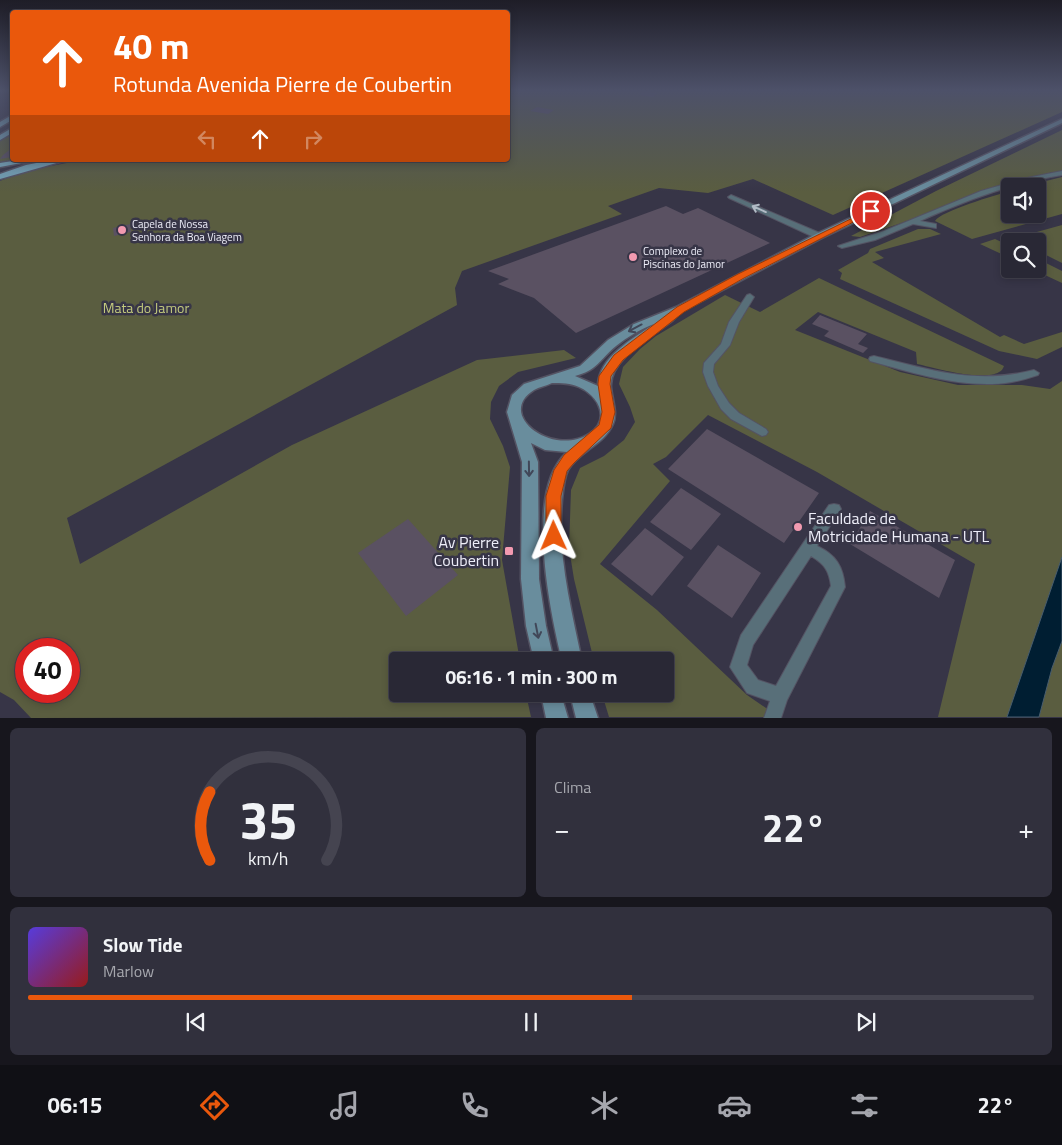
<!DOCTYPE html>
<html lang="pt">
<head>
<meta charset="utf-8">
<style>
	:root { --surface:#292835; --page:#31303d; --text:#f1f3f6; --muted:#a5a6ad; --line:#454450; --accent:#ea580c }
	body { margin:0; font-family:"Titillium Web",sans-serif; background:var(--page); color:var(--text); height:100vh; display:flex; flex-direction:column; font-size:19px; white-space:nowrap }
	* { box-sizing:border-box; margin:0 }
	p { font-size:16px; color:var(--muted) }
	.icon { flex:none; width:28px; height:28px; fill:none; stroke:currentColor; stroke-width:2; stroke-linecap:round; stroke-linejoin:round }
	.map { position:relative; height:718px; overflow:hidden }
	.sheet { display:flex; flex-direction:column; gap:10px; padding:10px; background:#17161d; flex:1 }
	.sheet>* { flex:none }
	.top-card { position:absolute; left:10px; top:10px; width:500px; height:152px; border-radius:5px; box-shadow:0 2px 8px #0003,0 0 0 1px var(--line); background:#ea580c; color:#fff; overflow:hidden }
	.fabs { position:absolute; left:1001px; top:178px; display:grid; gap:10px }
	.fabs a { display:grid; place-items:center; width:45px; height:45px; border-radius:5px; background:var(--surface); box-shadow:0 2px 8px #0003,0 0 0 1px var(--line); font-size:25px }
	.speed { position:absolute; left:15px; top:638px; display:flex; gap:10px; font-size:25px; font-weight:700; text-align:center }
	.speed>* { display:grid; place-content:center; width:65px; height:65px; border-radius:50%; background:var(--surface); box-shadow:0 2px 8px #0003,0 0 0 1px var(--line); line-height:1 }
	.speed .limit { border:8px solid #d22; background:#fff; color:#111 }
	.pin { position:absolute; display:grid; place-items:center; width:42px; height:42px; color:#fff; margin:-21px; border:2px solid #fff; border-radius:50%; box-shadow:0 1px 5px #0007 }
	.me { position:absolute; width:55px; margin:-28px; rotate:359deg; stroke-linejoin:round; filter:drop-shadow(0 0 4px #0008) }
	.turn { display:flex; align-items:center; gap:18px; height:105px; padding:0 20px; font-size:22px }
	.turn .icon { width:65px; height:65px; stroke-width:2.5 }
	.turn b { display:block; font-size:35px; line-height:42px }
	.lanes { display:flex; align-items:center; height:48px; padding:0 20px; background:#0003; justify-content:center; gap:25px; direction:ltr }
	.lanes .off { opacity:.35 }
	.big { font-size:38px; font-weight:700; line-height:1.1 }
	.sheet .card { flex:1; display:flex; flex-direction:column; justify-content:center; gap:8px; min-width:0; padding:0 18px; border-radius:8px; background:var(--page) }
	.sheet .dial { align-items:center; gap:0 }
	.dial svg { height:130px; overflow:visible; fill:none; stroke:var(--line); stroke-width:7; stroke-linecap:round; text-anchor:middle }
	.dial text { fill:var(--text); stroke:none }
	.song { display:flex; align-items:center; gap:15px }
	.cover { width:60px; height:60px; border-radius:8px; background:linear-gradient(135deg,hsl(250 70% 55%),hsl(0 70% 35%)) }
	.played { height:5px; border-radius:2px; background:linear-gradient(90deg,var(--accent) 60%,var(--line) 60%) }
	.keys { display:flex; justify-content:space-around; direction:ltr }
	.heat { display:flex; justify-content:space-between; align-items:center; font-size:28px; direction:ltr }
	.sheet .tiles { flex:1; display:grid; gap:10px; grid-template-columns:1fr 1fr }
	.card:last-child { grid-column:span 2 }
	.trip { position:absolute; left:389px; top:652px; width:285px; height:50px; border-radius:5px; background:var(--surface); box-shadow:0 2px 8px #0003,0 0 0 1px var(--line); font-weight:700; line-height:50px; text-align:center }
	.tab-bar { display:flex; height:80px; justify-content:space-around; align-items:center; background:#101015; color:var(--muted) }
	.tab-bar .icon { width:35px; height:35px }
	.tab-bar .current { color:var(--accent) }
	.tab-bar b { font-size:22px; color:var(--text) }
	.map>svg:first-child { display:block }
	.green { fill:#5a5d40; fill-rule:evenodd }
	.water { fill:#001e32; stroke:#475c6e }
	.building { fill:#5a5162 }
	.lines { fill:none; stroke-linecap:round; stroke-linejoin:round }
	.lane-casing { stroke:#545363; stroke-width:2 }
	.secondary-casing { stroke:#545363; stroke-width:3 }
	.primary-casing { stroke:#545363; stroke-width:3 }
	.lane { fill:#586f79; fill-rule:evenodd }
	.secondary { fill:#698d9d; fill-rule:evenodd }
	.primary { fill:#75a4b8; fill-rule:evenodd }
	.oneway { stroke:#b2bbc6 }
	.oneway2 { stroke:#414758 }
	.route { fill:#ea580c; stroke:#983908 }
	.poi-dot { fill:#f29ab0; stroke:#373547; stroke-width:2 }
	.labels { text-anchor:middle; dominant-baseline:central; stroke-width:5; stroke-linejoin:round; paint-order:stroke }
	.far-poi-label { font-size:11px; fill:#eeeef9; stroke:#373547; text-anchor:start }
	.park-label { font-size:14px; fill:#c3ca7e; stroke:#373547 }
	.near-poi-label { font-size:16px; fill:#eeeef9; stroke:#373547; text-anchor:start }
</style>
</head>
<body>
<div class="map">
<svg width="1062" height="718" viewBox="0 0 1062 718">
	<rect width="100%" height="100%" fill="#373547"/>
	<path class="green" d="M508 91H1062V112L833 215 753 179 708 193 659 188 608 206 622 214 462 271 455 288 457 305 67 518 80 564 292 445 477 360 564 350 576 358 518 372 499 386 491 402 490 419 503 446 510 467 502 560 520 661H398V694H526L531 717 31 718 14 700 0 692V181L24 171 83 160H508ZM26 649H69V691H26Z
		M1062 130V172H1052L860 237 851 236 936 191Z
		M12 134V160H21L0 163V141Z
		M1062 177V214L972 239 935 221C941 211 996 195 1010 191V214H1038V186H1026Z
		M1062 225V263L1038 251V241H1016L1011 239Z
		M918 229H930L941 234 875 252 884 258 872 262 1000 337 1004 335 1024 344 1062 332V347L1037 359 999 351 840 279 842 273 838 270 868 253 870 249Z
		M995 239 1010 246V258L980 244Z
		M1038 259 1062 271V283L1032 269H1038Z
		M819 278 1004 366C1003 368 1002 371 999 372 984 382 935 368 917 364L916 352 818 312 795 330 900 372 958 385H1022L1050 389 1062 381V717H938L975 564 817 472 708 415 666 457 653 464 670 481 600 564 657 610 747 695 779 717H609L602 694H665V661H594L574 579 569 548 571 490 580 468 604 456 624 440 635 422 630 407 619 384 623 367 640 349 656 336 725 295 760 312Z"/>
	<path class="water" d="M1062 557V641L1052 668 1039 717H1007Z"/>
	<path class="building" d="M643 91H644L658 93 653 97 639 95Z
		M537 107 554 110 548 114 530 111Z
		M12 148V157L0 159 3 155Z
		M666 206 683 214 698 208 770 243 576 333 534 298 498 284 509 279 488 271Z
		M130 224 131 232 114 236 113 228Z
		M820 315 867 334 858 344 868 348 863 353 824 336 829 331 812 324Z
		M707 429 819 493 784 543 668 469Z
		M681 488 721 514 691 550 650 522Z
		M870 511 955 560 939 598 850 544Z
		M408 519 458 575 406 616 358 553Z
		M645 528 684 557 652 596 611 564Z
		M718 545 761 573 732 618 687 586Z"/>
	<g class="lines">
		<defs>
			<path id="lane" d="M1062 171V175C1012 183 966 200 920 221L936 224V228L913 224 875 240 842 248 838 246 884 231 981 191 1022 179Z
				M731 195 822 234 823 236 822 238H816L729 198 728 197Z
				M750 294 754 297 739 322 730 345 714 364 713 372 718 386 729 403 739 413 766 429 768 432 766 435 762 436 731 419 721 409 708 386 703 372 704 363 721 344 729 322 747 295Z
				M874 356C931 370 975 385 1034 370L1039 373 1038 375C1023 380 1008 384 992 384 951 385 910 372 870 361L869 359 870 357Z
				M834 504 839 505 841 509 817 546C836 555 843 566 845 587L787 700 781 718H764L770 701 747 693 730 667 741 635 829 505ZM811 556C824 564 829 570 831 586L776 686 758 680 747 665 753 645Z"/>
			<path id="secondary" d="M1062 119V123L822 238 673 316 675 318 673 320C653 336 609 359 611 387 612 399 618 413 613 424 604 445 579 451 568 470 564 478 563 491 562 500 557 555 571 608 582 661H562C550 611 524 490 567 452L545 450 531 443 538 462 539 579 546 626 554 661H534L526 626 521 579 522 462 507 412 512 395 524 384 580 366 608 340 634 324 676 307 816 234ZM654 324C634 338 598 357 598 386L575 376C598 370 599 360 616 346 627 337 641 329 654 324ZM552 383C561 383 571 383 579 387 599 396 611 420 589 434 552 457 495 414 534 390 539 387 546 386 552 383Z
				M541 694H561L568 718H546Z
				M570 694H590L598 718H576Z"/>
			<path id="primary" d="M12 115V120L0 127V122Z
				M12 128V133L0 140V135Z
				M19 160 32 161 0 167V163Z
				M52 160H67L0 179V174L26 165Z"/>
		</defs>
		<use href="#lane" class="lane-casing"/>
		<use href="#secondary" class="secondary-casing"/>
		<use href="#primary" class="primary-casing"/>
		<use href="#lane" class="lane"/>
		<use href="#secondary" class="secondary"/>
		<use href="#primary" class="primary"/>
	</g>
	<defs><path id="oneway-shaft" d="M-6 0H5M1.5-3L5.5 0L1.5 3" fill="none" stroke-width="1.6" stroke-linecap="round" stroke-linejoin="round" transform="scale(1.25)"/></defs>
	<use class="oneway" href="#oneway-shaft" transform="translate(759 209) rotate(-156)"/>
	<g class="oneway2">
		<use href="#oneway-shaft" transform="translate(635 328) rotate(152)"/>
		<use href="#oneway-shaft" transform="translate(529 469) rotate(89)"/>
		<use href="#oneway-shaft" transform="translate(537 631) rotate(79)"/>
	</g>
	<linearGradient id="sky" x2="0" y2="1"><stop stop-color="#1e1d27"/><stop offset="0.47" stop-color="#4d5169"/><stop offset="1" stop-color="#4d5169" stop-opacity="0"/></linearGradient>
	<rect width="1062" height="192" fill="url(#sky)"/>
	<path class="route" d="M869 210 875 211 744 278 684 312 623 360 611 376 610 384 615 412 611 428 574 463 567 471 561 496V536L559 541 554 543 548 541 546 536V496L554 470 564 455 599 425 602 412 598 384 599 376 614 355 677 307 738 274Z"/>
	<g class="poi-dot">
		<circle cx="122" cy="230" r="5"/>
		<circle cx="633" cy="257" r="5"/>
		<circle cx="798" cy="527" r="5"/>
		<rect x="504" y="546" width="10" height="10" rx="2.5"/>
	</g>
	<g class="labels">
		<g class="far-poi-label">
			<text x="132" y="224">Capela de Nossa<tspan x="132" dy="13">Senhora da Boa Viagem</tspan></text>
			<text x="643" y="251">Complexo de<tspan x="643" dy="13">Piscinas do Jamor</tspan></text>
		</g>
		<g class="park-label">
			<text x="146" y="307">Mata do Jamor</text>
		</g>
		<g class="near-poi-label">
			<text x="808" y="518">Faculdade de<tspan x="808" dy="18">Motricidade Humana - UTL</tspan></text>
			<text x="499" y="542" text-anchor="end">Av Pierre<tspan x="499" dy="18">Coubertin</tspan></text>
		</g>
	</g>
</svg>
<div class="fabs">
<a><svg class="icon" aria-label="sound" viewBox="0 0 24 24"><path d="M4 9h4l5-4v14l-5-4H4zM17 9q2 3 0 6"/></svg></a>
<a><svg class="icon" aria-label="search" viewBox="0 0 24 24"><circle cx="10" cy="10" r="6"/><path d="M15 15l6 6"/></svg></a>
</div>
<div class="speed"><div class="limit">40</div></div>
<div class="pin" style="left:871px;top:211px;background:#d93025"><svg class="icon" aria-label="arrive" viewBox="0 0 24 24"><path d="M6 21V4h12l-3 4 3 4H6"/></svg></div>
<svg class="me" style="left:554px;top:536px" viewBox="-20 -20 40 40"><path d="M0-17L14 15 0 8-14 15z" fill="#ea580c" stroke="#fff" stroke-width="4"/></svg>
<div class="trip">06:16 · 1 min · 300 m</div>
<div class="top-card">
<div class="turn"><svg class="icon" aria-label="ahead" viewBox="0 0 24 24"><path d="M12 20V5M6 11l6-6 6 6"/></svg><div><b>40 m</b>Rotunda Avenida Pierre de Coubertin</div></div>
<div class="lanes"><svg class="icon off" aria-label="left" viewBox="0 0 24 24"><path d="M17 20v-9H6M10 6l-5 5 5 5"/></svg><svg class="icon" aria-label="ahead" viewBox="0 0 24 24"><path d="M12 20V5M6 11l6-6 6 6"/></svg><svg class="icon off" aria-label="right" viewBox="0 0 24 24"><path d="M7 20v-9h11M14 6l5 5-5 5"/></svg></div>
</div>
</div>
<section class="sheet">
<div class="tiles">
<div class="card dial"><svg viewBox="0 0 100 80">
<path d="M14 69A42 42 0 1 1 86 69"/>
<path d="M14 69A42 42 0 0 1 14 27" stroke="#ea580c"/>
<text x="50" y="56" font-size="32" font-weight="700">35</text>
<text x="50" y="72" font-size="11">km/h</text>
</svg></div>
<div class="card"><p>Clima</p>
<div class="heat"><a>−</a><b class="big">22°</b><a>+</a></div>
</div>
<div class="card">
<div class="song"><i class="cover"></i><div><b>Slow Tide</b><p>Marlow</p></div></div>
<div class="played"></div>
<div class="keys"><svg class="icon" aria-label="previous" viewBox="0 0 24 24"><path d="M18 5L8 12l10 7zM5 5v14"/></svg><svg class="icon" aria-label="pause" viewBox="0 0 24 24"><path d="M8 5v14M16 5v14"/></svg><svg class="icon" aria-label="next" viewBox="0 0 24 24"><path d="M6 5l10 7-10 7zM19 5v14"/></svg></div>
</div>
</div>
</section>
<nav class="tab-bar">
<b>06:15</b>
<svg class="icon current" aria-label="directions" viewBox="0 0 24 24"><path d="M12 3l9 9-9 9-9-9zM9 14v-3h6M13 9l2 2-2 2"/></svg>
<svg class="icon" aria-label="music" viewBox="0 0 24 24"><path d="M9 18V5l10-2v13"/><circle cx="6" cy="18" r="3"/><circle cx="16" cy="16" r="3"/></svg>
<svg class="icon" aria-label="phone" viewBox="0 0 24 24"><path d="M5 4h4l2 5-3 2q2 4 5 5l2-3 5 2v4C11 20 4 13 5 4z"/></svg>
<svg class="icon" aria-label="climate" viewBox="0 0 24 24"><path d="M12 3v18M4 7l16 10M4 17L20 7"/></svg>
<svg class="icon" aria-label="car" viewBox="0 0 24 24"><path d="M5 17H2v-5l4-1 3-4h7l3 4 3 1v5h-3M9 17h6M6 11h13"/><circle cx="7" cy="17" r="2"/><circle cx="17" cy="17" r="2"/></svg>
<svg class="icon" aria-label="filters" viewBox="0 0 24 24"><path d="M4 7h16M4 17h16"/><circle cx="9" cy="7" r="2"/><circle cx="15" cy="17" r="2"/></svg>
<b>22°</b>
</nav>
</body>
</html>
